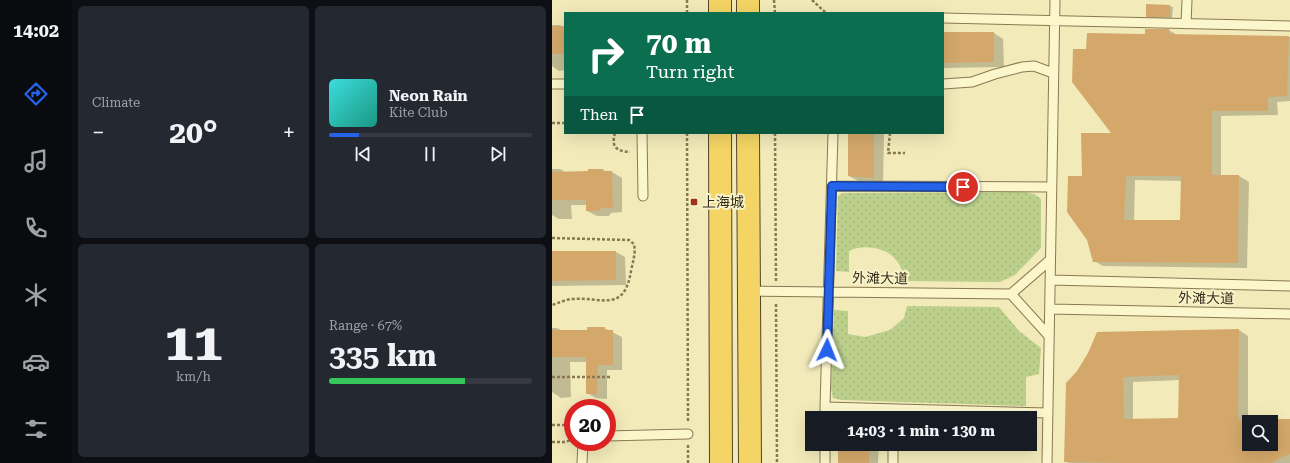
<!DOCTYPE html>
<html lang="en">
<head>
<meta charset="utf-8">
<style>
	:root { --surface:#171b24; --page:#242831; --text:#f1f3f6; --muted:#9ea1a6; --line:#363941; --accent:#2563eb }
	body { margin:0; font-family:"Roboto Serif","Noto Sans SC",serif; background:var(--page); color:var(--text); height:100vh; display:flex; flex-direction:column; font-size:15px; white-space:nowrap }
	* { box-sizing:border-box; margin:0 }
	p { font-size:13px; color:var(--muted) }
	.icon { flex:none; width:22px; height:22px; fill:none; stroke:currentColor; stroke-width:2; stroke-linecap:round; stroke-linejoin:round }
	.map { position:relative; flex:1; overflow:hidden }
	.sheet { display:flex; flex-direction:column; gap:6px; padding:6px; background:#0d0f14; width:480px }
	.sheet>* { flex:none }
	.banner { position:absolute; left:12px; top:12px; width:380px; height:122px; border-radius:0px; box-shadow:0 4px 16px #0002; background:#0b6e4f; color:#fff; overflow:hidden }
	.tools { position:absolute; left:690px; top:415px; display:grid; gap:8px }
	.tools a { display:grid; place-items:center; width:36px; height:36px; border-radius:0px; background:var(--surface); box-shadow:0 4px 16px #0002; font-size:20px }
	.speed { position:absolute; left:12px; top:399px; display:flex; gap:8px; font-size:20px; font-weight:700; text-align:center }
	.speed>* { display:grid; place-content:center; width:52px; height:52px; border-radius:50%; background:var(--surface); box-shadow:0 4px 16px #0002; line-height:1 }
	.speed .limit { border:6px solid #d22; background:#fff; color:#111 }
	.pin { position:absolute; display:grid; place-items:center; width:34px; height:34px; color:#fff; margin:-17px; border:2px solid #fff; border-radius:50%; box-shadow:0 1px 4px #0007 }
	.me { position:absolute; width:44px; margin:-22px; rotate:2deg; stroke-linejoin:round; filter:drop-shadow(0 0 3px #0008) }
	.turn { display:flex; align-items:center; gap:14px; height:84px; padding:0 16px; font-size:18px }
	.turn .icon { width:52px; height:52px; stroke-width:2.5 }
	.turn b { display:block; font-size:28px; line-height:34px }
	.then { display:flex; align-items:center; height:38px; padding:0 16px; background:#0003; gap:8px; font-size:15px }
	.big { font-size:30px; font-weight:700; line-height:1.1 }
	.sheet .widget { flex:1; display:flex; flex-direction:column; justify-content:center; gap:6px; min-width:0; padding:0 14px; border-radius:6px; background:var(--page) }
	.sheet .dial { align-items:center; gap:0 }
	.dial b { font-size:52px; line-height:1 }
	.song { display:flex; align-items:center; gap:12px }
	.cover { width:48px; height:48px; border-radius:6px; background:linear-gradient(135deg,hsl(180 70% 55%),hsl(170 70% 35%)) }
	.played { height:4px; border-radius:2px; background:linear-gradient(90deg,var(--accent) 15%,var(--line) 15%) }
	.keys { display:flex; justify-content:space-around; direction:ltr }
	.heat { display:flex; justify-content:space-between; align-items:center; font-size:22px; direction:ltr }
	.charge { height:6px; border-radius:3px; background:linear-gradient(90deg,#34c759 67%,var(--line) 0) }
	.sheet .tiles { flex:1; display:grid; gap:6px; grid-template-columns:repeat(2,1fr) }
	.trip { position:absolute; left:253px; top:411px; width:232px; height:40px; border-radius:0px; background:var(--surface); box-shadow:0 4px 16px #0002; font-weight:700; line-height:40px; text-align:center }
	main { display:flex; flex:1; min-height:0 }
	.dock { display:flex; flex-direction:column; width:72px; justify-content:space-around; align-items:center; background:#090b0e; color:var(--muted) }
	.dock .icon { width:28px; height:28px }
	.dock .on { color:var(--accent) }
	.dock b { font-size:18px; color:var(--text) }
	.map>svg:first-child { display:block }
	.grass { fill:url(#grass-dots) }
	.shadow { fill:#0003; fill-rule:evenodd }
	.building { fill:#d4a86b; fill-rule:evenodd }
	.lines { fill:none; stroke-linecap:round; stroke-linejoin:round }
	.service-casing { stroke:#897952; stroke-width:11 }
	.trunk-casing { stroke:#564528; stroke-width:24 }
	.path { stroke:#897952; stroke-width:2.5; stroke-dasharray:3 2; stroke-linecap:butt }
	.service { stroke:#fcf6cc; stroke-width:9 }
	.trunk { stroke:#f3d464; stroke-width:22 }
	.route-casing { stroke:#184099; stroke-width:10 }
	.route { stroke:#2563eb; stroke-width:7 }
	.poi-dot { fill:#9d321d; stroke:#f8f3c9; stroke-width:1.5 }
	.labels { text-anchor:middle; dominant-baseline:central; stroke-width:4; stroke-linejoin:round; paint-order:stroke }
	.poi-label { font-size:14px; fill:#362c19; stroke:#f8f3c9; text-anchor:start }
	.street-label { font-size:14px; fill:#362c19; stroke:#f8f3c9 }
</style>
</head>
<body>
<main>
<nav class="dock">
<b>14:02</b>
<svg class="icon on" aria-label="directions" viewBox="0 0 24 24"><path d="M12 3l9 9-9 9-9-9zM9 14v-3h6M13 9l2 2-2 2"/></svg>
<svg class="icon" aria-label="music" viewBox="0 0 24 24"><path d="M9 18V5l10-2v13"/><circle cx="6" cy="18" r="3"/><circle cx="16" cy="16" r="3"/></svg>
<svg class="icon" aria-label="phone" viewBox="0 0 24 24"><path d="M5 4h4l2 5-3 2q2 4 5 5l2-3 5 2v4C11 20 4 13 5 4z"/></svg>
<svg class="icon" aria-label="climate" viewBox="0 0 24 24"><path d="M12 3v18M4 7l16 10M4 17L20 7"/></svg>
<svg class="icon" aria-label="car" viewBox="0 0 24 24"><path d="M5 17H2v-5l4-1 3-4h7l3 4 3 1v5h-3M9 17h6M6 11h13"/><circle cx="7" cy="17" r="2"/><circle cx="17" cy="17" r="2"/></svg>
<svg class="icon" aria-label="filters" viewBox="0 0 24 24"><path d="M4 7h16M4 17h16"/><circle cx="9" cy="7" r="2"/><circle cx="15" cy="17" r="2"/></svg>
</nav>
<section class="sheet">
<div class="tiles">
<div class="widget"><p>Climate</p>
<div class="heat"><a>−</a><b class="big">20°</b><a>+</a></div>
</div>
<div class="widget">
<div class="song"><i class="cover"></i><div><b>Neon Rain</b><p>Kite Club</p></div></div>
<div class="played"></div>
<div class="keys"><svg class="icon" aria-label="previous" viewBox="0 0 24 24"><path d="M18 5L8 12l10 7zM5 5v14"/></svg><svg class="icon" aria-label="pause" viewBox="0 0 24 24"><path d="M8 5v14M16 5v14"/></svg><svg class="icon" aria-label="next" viewBox="0 0 24 24"><path d="M6 5l10 7-10 7zM19 5v14"/></svg></div>
</div>
<div class="widget dial"><b>11</b><p>km/h</p></div>
<div class="widget"><p>Range · 67%</p><b class="big">335 km</b><div class="charge"></div></div>
</div>
</section>
<div class="map">
<svg width="738" height="463" viewBox="0 0 738 463">
	<defs>
		<pattern id="grass-dots" width="8" height="8" patternUnits="userSpaceOnUse"><rect width="8" height="8" fill="#bcd08c"/><path d="M2 2h.1M6 6h.1" fill="none" stroke="#a2b378" stroke-width="1.8" stroke-linecap="round"/></pattern>
	</defs>
	<rect width="100%" height="100%" fill="#f2eab9"/>
	<path class="grass" d="M472 192 482 194 489 199V248L463 275 448 282 353 281C351 273 349 265 343 259 334 247 310 244 297 251V272L284 271 286 196 291 193Z
		M355 306 447 307 467 331 489 348 487 374 474 377V406L289 400 281 398 279 389 282 310 296 311V334L313 337 338 330 352 318Z"/>
	<path class="shadow" d="M595 5 618 6 621 7 620 18H597L595 16Z
		M0 25H7L13 27V70L7 71 0 66Z
		M617 30 625 35 738 37V101L725 102 726 115 669 116V176H687L697 182 695 268 551 266 542 261 531 177 561 134 535 50 593 35ZM583 180 630 181 629 221H582Z
		M391 33H442L451 39 452 67 391 68Z
		M297 133H332L331 183 306 181 297 176Z
		M0 169H8L14 173 37 172 51 170 56 172H60L70 178V212L59 213 57 216H45L35 211V205H19L20 219H7L0 215Z
		M0 252H64L73 257 74 285 1 286 0 285Z
		M0 328H5L11 331H36L52 328 70 337V370H55V399L44 398 35 393V362H18L19 397 9 398 0 392Z
		M687 330 696 336V420H738V463H517L513 461 515 383ZM628 380 627 419 581 420V382ZM697 422H719V444H697Z
		M287 444H327L326 463H287Z"/>
	<path class="building" d="M594 4 618 5V17H594Z
		M0 26H13V54H0Z
		M593 29H617V34L737 36 735 96 716 97V111H660V175H687L686 263 541 262 535 240 515 212 516 176H530L529 133H559L520 82 521 49H534L535 33 593 34ZM574 176H629L628 220H572Z
		M391 32H442V62L391 63Z
		M296 133H322V178L296 176Z
		M36 169H51L52 171H60L61 208H49L48 211H34V200H0V172L36 171Z
		M0 251H64V280L0 281Z
		M35 327H53V330H61V365H46L45 394H34V357H0V330H35Z
		M687 329 686 419H738V454L730 457 720 463H571L512 462 514 383 525 371 536 353 545 332ZM627 375 626 418 572 419 571 377ZM697 422H719V444H697Z
		M286 444H317V463H286Z"/>
	<g class="lines">
		<defs>
			<path id="service" d="M391 18 738 26
				M634 24 635 0
				M0 84H13
				M391 84 420 82 443 74 470 67 482 66 501 73
				M90 133 91 196
				M280 186 499 187
				M498 280 738 286
				M197 291 459 294
				M498 309 738 314
				M497 336 459 294 498 260
				M273 407 281 133
				M273 418V407L496 413
				M55 436 136 434
				M341 444V463
				M30 463 31 442
				M273 463V444
				M495 463 503 0"/>
			<path id="trunk" d="M196 0V13
				M168 13V0
				M168 133 169 463
				M196 133 198 463"/>
		</defs>
		<use href="#service" class="service-casing"/>
		<use href="#trunk" class="trunk-casing"/>
		<path class="path" d="M222 0 223 13
			M260 0 274 13
			M135 13V0
			M0 123H13
			M63 133C59 147 64 151 78 152
			M135 133 136 422
			M223 133 224 281
			M338 133 336 153H353
			M0 238 77 240 82 244C84 253 81 261 79 271 72 313 51 297 21 299 14 299 7 303 0 305
			M224 304 225 463
			M0 377H58
			M0 425H15L21 429
			M0 442H12L19 440
			M136 445V463"/>
		<use href="#service" class="service"/>
		<use href="#trunk" class="trunk"/>
	</g>
	<g class="lines">
		<defs>
			<path id="route" d="M275 350 280 186 411 187"/>
		</defs>
		<use href="#route" class="route-casing"/>
		<use href="#route" class="route"/>
	</g>
	<rect class="poi-dot" x="138" y="198" width="8" height="8" rx="2"/>
	<g class="labels">
		<g class="poi-label">
			<text x="150" y="202">上海城</text>
		</g>
		<g class="street-label">
			<text transform="translate(328 278) rotate(1)">外滩大道</text>
			<text transform="translate(654 298) rotate(1)">外滩大道</text>
		</g>
	</g>
</svg>
<div class="tools">
<a><svg class="icon" aria-label="search" viewBox="0 0 24 24"><circle cx="10" cy="10" r="6"/><path d="M15 15l6 6"/></svg></a>
</div>
<div class="speed"><div class="limit">20</div></div>
<div class="pin" style="left:411px;top:187px;background:#d93025"><svg class="icon" aria-label="arrive" viewBox="0 0 24 24"><path d="M6 21V4h12l-3 4 3 4H6"/></svg></div>
<svg class="me" style="left:275px;top:350px" viewBox="-20 -20 40 40"><path d="M0-17L14 15 0 8-14 15z" fill="#2563eb" stroke="#fff" stroke-width="4"/></svg>
<div class="trip">14:03 · 1 min · 130 m</div>
<div class="banner">
<div class="turn"><svg class="icon" aria-label="right" viewBox="0 0 24 24"><path d="M7 20v-9h11M14 6l5 5-5 5"/></svg><div><b>70 m</b>Turn right</div></div>
<div class="then">Then<svg class="icon" aria-label="arrive" viewBox="0 0 24 24"><path d="M6 21V4h12l-3 4 3 4H6"/></svg></div>
</div>
</div>
</main>
</body>
</html>
